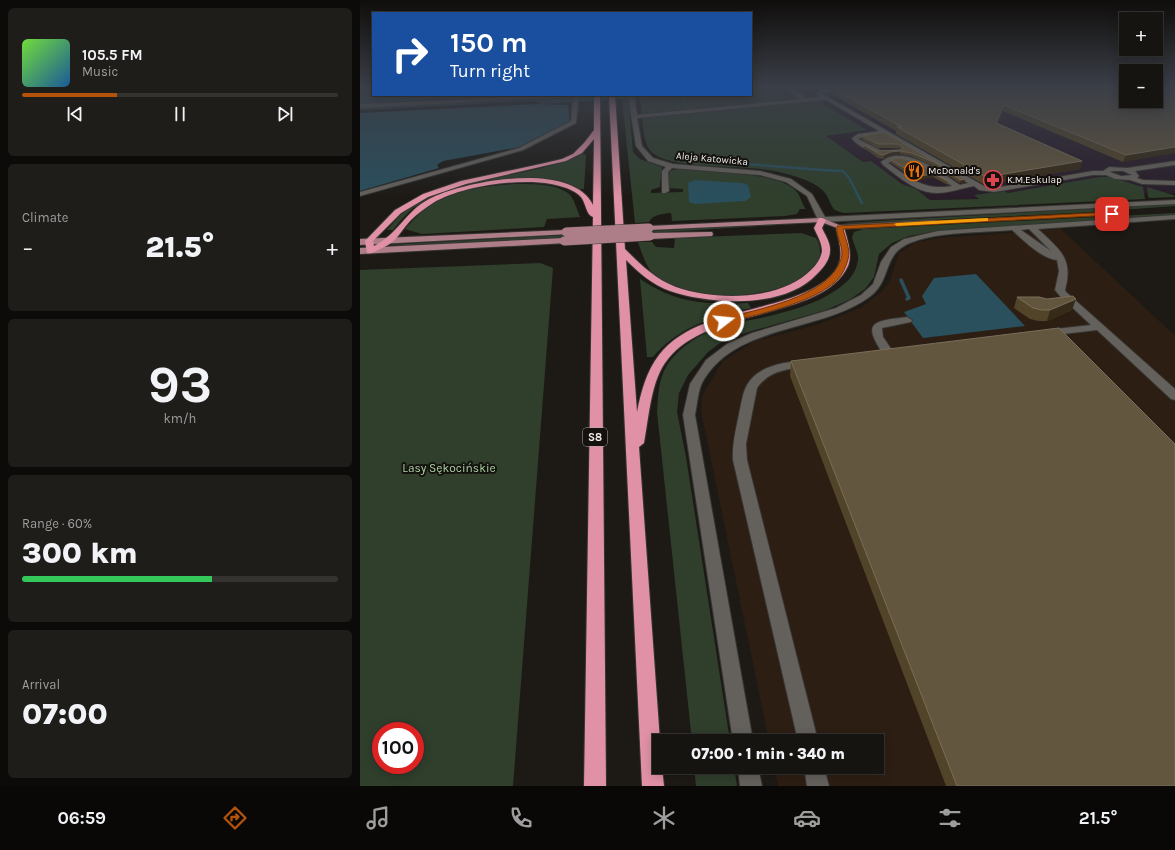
<!DOCTYPE html>
<html lang="en">
<head>
<meta charset="utf-8">
<style>
	:root { --surface:#161410; --page:#1f1d19; --text:#f1f3f6; --muted:#9e9e9f; --line:#353330; --accent:#b45309 }
	body { margin:0; font-family:Karla,sans-serif; background:var(--page); color:var(--text); height:100vh; display:flex; flex-direction:column; font-size:15px; white-space:nowrap }
	* { box-sizing:border-box; margin:0 }
	p { font-size:13px; color:var(--muted) }
	.icon { flex:none; width:22px; height:22px; fill:none; stroke:currentColor; stroke-width:2; stroke-linecap:round; stroke-linejoin:round }
	.map { position:relative; flex:1; overflow:hidden }
	.details { display:flex; flex-direction:column; gap:8px; padding:8px; background:#0c0b09; width:360px }
	.details>* { flex:none }
	.top-card { position:absolute; left:12px; top:12px; width:380px; height:84px; border-radius:0px; box-shadow:0 2px 10px #0003,0 0 0 1px var(--line); background:#1a4fa0; color:#fff; overflow:hidden }
	.tools { position:absolute; left:759px; top:12px; display:grid; gap:8px }
	.tools a { display:grid; place-items:center; width:44px; height:44px; border-radius:0px; background:var(--surface); box-shadow:0 2px 10px #0003,0 0 0 1px var(--line); font-size:20px }
	.speed { position:absolute; left:12px; top:722px; display:flex; gap:8px; font-size:20px; font-weight:700; text-align:center }
	.speed>* { display:grid; place-content:center; width:52px; height:52px; border-radius:50%; background:var(--surface); box-shadow:0 2px 10px #0003,0 0 0 1px var(--line); line-height:1 }
	.speed .limit { border:6px solid #d22; background:#fff; color:#111 }
	.pin { position:absolute; display:grid; place-items:center; width:34px; height:34px; color:#fff; margin:-17px; border-radius:8px; box-shadow:0 2px 6px #0006 }
	.me { position:absolute; width:44px; margin:-22px; rotate:74deg; stroke-linejoin:round; filter:drop-shadow(0 0 3px #0008) }
	.turn { display:flex; align-items:center; gap:14px; height:84px; padding:0 12px; font-size:18px }
	.turn .icon { width:52px; height:52px; stroke-width:2.5 }
	.turn b { display:block; font-size:28px; line-height:34px }
	.big { font-size:30px; font-weight:800; line-height:1.1 }
	.details .tile { flex:1; display:flex; flex-direction:column; justify-content:center; gap:6px; min-width:0; padding:0 14px; border-radius:6px; background:var(--page) }
	.details .dial { align-items:center; gap:0 }
	.dial b { font-size:52px; line-height:1 }
	.song { display:flex; align-items:center; gap:12px }
	.cover { width:48px; height:48px; border-radius:6px; background:linear-gradient(135deg,hsl(100 70% 55%),hsl(210 70% 35%)) }
	.played { height:4px; border-radius:2px; background:linear-gradient(90deg,var(--accent) 30%,var(--line) 30%) }
	.keys { display:flex; justify-content:space-around; direction:ltr }
	.heat { display:flex; justify-content:space-between; align-items:center; font-size:22px; direction:ltr }
	.charge { height:6px; border-radius:3px; background:linear-gradient(90deg,#34c759 60%,var(--line) 0) }
	.trip { position:absolute; left:292px; top:734px; width:232px; height:40px; border-radius:0px; background:var(--surface); box-shadow:0 2px 10px #0003,0 0 0 1px var(--line); font-weight:800; line-height:40px; text-align:center }
	.tabs { display:flex; height:64px; justify-content:space-around; align-items:center; background:#090806; color:var(--muted) }
	.tabs .icon { width:28px; height:28px }
	.tabs .current { color:var(--accent) }
	.tabs b { font-size:18px; color:var(--text) }
	main { display:flex; flex:1; min-height:0 }
	.map>svg:first-child { display:block }
	.commercial { fill:#291d2a }
	.industrial { fill:#2d1e13 }
	.green { fill:#2f3f2c; fill-rule:evenodd }
	.water { fill:#2a4f5d }
	.lines { fill:none; stroke-linecap:round; stroke-linejoin:round }
	.stream-far2 { stroke:#2a4f5d; stroke-width:2 }
	.stream-far1 { stroke:#2a4f5d; stroke-width:2.5 }
	.stream { stroke:#2a4f5d; stroke-width:3.5 }
	.river { fill:#2a4f5d; fill-rule:evenodd }
	.minor-casing { stroke:#363532; stroke-width:2 }
	.major-casing { stroke:#363532; stroke-width:2 }
	.highway-casing { stroke:#363532; stroke-width:2 }
	.minor { fill:#64615c; fill-rule:evenodd }
	.major { fill:#ae7e88; fill-rule:evenodd }
	.highway { fill:#e091a5; fill-rule:evenodd }
	.major-bridge-casing { stroke:#363532; stroke-width:10; stroke-linecap:butt }
	.major-bridge { stroke:#ae7e88; stroke-width:9 }
	.wall { fill:#524429 }
	.shaded-wall { fill:#362b18 }
	.building { fill:#63563e; stroke:#796e59 }
	.route { fill:#b45309; stroke:#753606 }
	.slow { fill:#f59e0b }
	.labels { text-anchor:middle; dominant-baseline:central; stroke-width:4; stroke-linejoin:round; paint-order:stroke }
	.far-street-label { font-size:10px; fill:#f0efec; stroke:#14110e }
	.far-poi-label { font-size:10px; fill:#f0efec; stroke:#14110e; text-anchor:start }
	.shield { fill:#14110e; stroke:#aeaca9; stroke-width:1 }
	.shield-label { font-size:11px; font-weight:bold; fill:#f0efec }
	.park-label { font-size:12px; fill:#aad3a3; stroke:#14110e }
</style>
</head>
<body>
<main>
<section class="details">
<div class="tile">
<div class="song"><i class="cover"></i><div><b>105.5 FM</b><p>Music</p></div></div>
<div class="played"></div>
<div class="keys"><svg class="icon" aria-label="previous" viewBox="0 0 24 24"><path d="M18 5L8 12l10 7zM5 5v14"/></svg><svg class="icon" aria-label="pause" viewBox="0 0 24 24"><path d="M8 5v14M16 5v14"/></svg><svg class="icon" aria-label="next" viewBox="0 0 24 24"><path d="M6 5l10 7-10 7zM19 5v14"/></svg></div>
</div>
<div class="tile"><p>Climate</p>
<div class="heat"><a>−</a><b class="big">21.5°</b><a>+</a></div>
</div>
<div class="tile dial"><b>93</b><p>km/h</p></div>
<div class="tile"><p>Range · 60%</p><b class="big">300 km</b><div class="charge"></div></div>
<div class="tile"><p>Arrival</p><b class="big">07:00</b></div>
</section>
<div class="map">
<svg width="815" height="786" viewBox="0 0 815 786">
	<rect width="100%" height="100%" fill="#1d1a16"/>
	<path class="commercial" d="M433 86H766V101H796L815 86V193L570 200 556 189 542 184 511 161 503 162 465 136 506 130Z"/>
	<path class="industrial" d="M701 229 815 336V786H418L414 767H517V741H409L341 411 342 396 363 361 395 341 459 324 500 308 520 293 529 283 539 253 554 243 579 238Z"/>
	<path class="green" d="M391 86H433L507 130 466 136 503 162 511 161 542 184 556 189 570 200 619 199 614 195 644 191 648 193 739 177H750L783 187 785 199 485 213C469 211 473 204 465 193 458 184 444 179 434 176 419 171 404 169 389 168 367 166 301 168 289 149 281 136 283 110 279 95H391Z
		M268 98 273 152 280 159 302 167 300 187 291 190V193L323 192V189L307 188V173L308 171 318 169C346 172 417 171 436 191 441 196 442 205 446 209H440L437 214 425 216 312 221 311 213C303 214 293 214 289 222L275 223 262 99Z
		M222 154 226 155 224 189H219L190 181H141L80 195 67 200 52 209 41 220 33 230H27C34 222 41 213 50 207 98 173 170 180 222 154Z
		M154 184C169 184 200 183 211 196 215 202 217 210 220 217L187 219 184 227 62 234 45 229C52 222 58 214 65 209 87 190 126 186 154 184Z
		M787 187 813 195 815 197 790 198 788 197Z
		M815 204V206L732 212 492 224 483 223Z
		M815 213V215L576 231 549 236 532 243 519 254 514 277 505 289 489 300 466 310 378 335 360 343 348 352 328 375 319 393 317 412 326 457 370 741H332L297 412C298 400 298 388 302 376 311 350 342 332 367 325 383 321 400 319 417 314 437 309 456 303 473 292 486 284 496 275 498 260 499 253 493 243 492 237L494 232 503 229Z
		M435 223H449L290 233 289 231Z
		M441 233 456 238C459 242 460 247 460 252 463 289 379 298 354 296 340 295 304 284 294 275 287 269 281 251 278 242H292L296 247 314 248 315 238Z
		M205 235V238L47 246 25 245Z
		M180 263 193 268 153 786H0V270ZM21 731H55V765H21Z
		M280 279C316 303 345 305 388 303L391 308C355 315 317 328 293 357H287Z
		M334 767H374L377 786H336Z"/>
	<path class="water" d="M4 86H13V95H206L0 104V89Z
		M213 98V99L194 100 0 110V107Z
		M178 104 208 105 210 124 160 147 83 161 77 165 79 168 0 191V113Z
		M335 180 382 183 388 185 391 197 385 201 336 204 329 202 328 183Z
		M616 274 665 326 563 338 544 312 566 304 562 296 574 278Z"/>
	<g class="lines">
		<path class="stream-far2" d="M322 95 325 104"/>
		<path class="stream-far1" d="M351 158 353 162C396 164 439 169 483 171L489 178 502 203"/>
		<path class="stream" d="M541 280 549 298 547 299"/>
		<path class="river" d="M210 95H283L281 97 277 98 182 104 178 102 176 100 178 98 182 96Z"/>
		<defs>
			<path id="minor" d="M434 86H442L433 89 446 98 461 97 455 93 465 88 509 86 507 87 461 93 624 186 634 188 733 171H743L749 167 767 168 815 161V165L775 171 779 176 777 178 783 180 815 181V185L782 184 770 180 755 179 746 175H733L634 192 619 190 614 186C602 188 590 193 577 193 556 193 539 177 523 165L521 162C543 143 581 172 600 185L608 183 524 134 502 137 498 139 522 151V153C514 154 496 146 492 138L498 134 519 131 466 100 277 118 282 146 293 158 313 164 400 171 431 179 452 194 465 217 815 200V204L462 222 458 220 447 196 426 182 400 175 312 168 308 172 309 191 305 193H302V171L306 167 288 161 276 146 268 95H274L277 115 440 99 431 93 428 88ZM534 160C556 159 574 174 592 186 564 191 550 178 528 163ZM752 171H763L772 175 761 176 750 172Z
				M186 95H219L216 123 163 150 0 196V192L159 148 211 121 213 97 0 108V104Z
				M815 215V219L678 229C699 249 714 258 705 290L706 292 815 389V400L811 399 737 330 686 336 682 335 681 333 686 330 731 325 700 296 695 290 699 271 697 260C682 259 663 240 652 230 620 233 580 231 550 243 521 255 533 281 508 298 458 333 374 324 342 383 338 391 337 405 335 415L393 741H373L323 415 330 384 346 360 367 344 392 333 476 308 501 295 513 284 521 262 531 247 544 239 578 231ZM669 229 691 251 661 230Z
				M574 220 578 222 577 224 480 229 476 227 480 225Z
				M547 317 552 320 551 322 522 328 523 337 534 353 528 356 524 355C501 322 513 321 547 317Z
				M445 360 449 361 451 363 449 365C429 370 410 369 397 388L386 444 387 460 458 741H438L373 460C372 444 376 430 379 414 381 406 382 395 386 387 397 365 423 363 445 360Z
				M378 767H398L402 786H380Z
				M444 767H464L469 786H447Z"/>
			<path id="major" d="M462 218 484 227 480 229 461 222 289 230 285 228 289 226Z
				M206 230H209L210 232 209 234 0 245V239Z
				M349 232H352L353 234 352 236 290 239 286 236 290 233Z
				M204 238 208 241 207 243 0 254V248Z"/>
			<path id="highway" d="M234 95H240L246 786H224L233 217C226 215 226 203 221 197 214 189 201 186 191 184 157 178 102 186 73 203 65 208 57 214 51 220 37 235 39 241 18 250 14 252 12 254 7 253L5 241 35 210 63 194 101 181 185 163 202 159 213 154 224 143 234 130ZM234 139 233 205C211 160 104 181 69 199 46 211 37 235 14 246L13 241 41 213 68 197 106 184 206 161 222 153Z
				M249 95H255L265 249C280 264 295 279 316 287 355 301 422 301 452 269 457 264 461 258 462 251 462 243 457 235 454 228L459 218H462L466 220 462 228C465 235 471 243 470 251 470 260 463 268 457 274 425 309 352 305 310 291 293 285 279 273 266 260L277 412C281 392 286 372 299 355 331 313 402 313 448 291 460 285 472 278 478 266 484 254 478 239 476 227L477 225H483L484 227C487 239 493 254 488 266 463 320 348 307 308 359 291 379 289 417 284 443L279 447 300 741H299V767H302L304 786H282Z"/>
		</defs>
		<use href="#minor" class="minor-casing"/>
		<use href="#major" class="major-casing"/>
		<use href="#highway" class="highway-casing"/>
		<use href="#minor" class="minor"/>
		<use href="#major" class="major"/>
		<use href="#highway" class="highway"/>
		<defs>
			<path id="major-bridge" d="M206 232 289 228
				M204 241 290 236"/>
		</defs>
		<use href="#major-bridge" class="major-bridge-casing"/>
		<use href="#major-bridge" class="major-bridge"/>
	</g>
	<path class="wall" d="M471 88 796 101 763 162 643 111 638 123 722 161 720 169 625 185 536 134V131L470 93Z
		M524 132 605 179 604 182 600 183 573 166 551 156 540 154 530 156 523 159 518 158 504 148V145L516 151 541 149 538 148H517L501 139 502 136Z
		M542 158 588 181V185L573 177 557 180 531 163V160Z
		M657 297 712 310 687 321H678L670 319 654 308Z
		M431 361 815 786H586L430 376Z"/>
	<path class="shaded-wall" d="M644 105 643 111 635 129 636 123Z
		M815 147V153L763 162 766 155Z
		M540 151V154L530 156 523 159 524 155 530 152Z
		M722 161 720 169 625 185 626 177Z
		M574 174 573 177 557 180 558 176Z
		M605 179 604 182 600 183 601 180Z
		M716 299 712 310 687 321 690 310Z"/>
	<path class="building" d="M488 86H766V101H796V86H815V147L766 155 644 105 636 123 722 161 626 177 537 127H542L471 88Z
		M524 132 605 179 601 180 574 162 552 153 540 151 530 152 524 155 519 154 504 145 516 151 541 150 543 149 542 146 538 144H518L502 136Z
		M535 158H542L557 162 588 181 574 174 558 176 531 160Z
		M713 296 716 299 690 310H682L673 308 657 297H679L687 299Z
		M699 328 815 444V786H597L431 361Z"/>
	<linearGradient id="sky" x2="0" y2="1"><stop stop-color="#100e0c"/><stop offset="0.44" stop-color="#3a3e47"/><stop offset="1" stop-color="#3a3e47" stop-opacity="0"/></linearGradient>
	<rect width="815" height="196" fill="url(#sky)"/>
	<path class="route" d="M752 212H754V215L483 229C485 238 491 250 488 259 486 268 481 277 474 283 449 304 396 315 364 323L360 321 361 319C395 310 470 297 481 259 485 248 475 236 477 226Z"/>
	<path class="slow" d="M626 218H628V221L537 226 534 224 537 223Z"/>
	<defs>
		<symbol id="restaurant-ring" viewBox="-11 -11 22 22"><circle r="9.5" fill="#14110e" stroke="#e8710a" stroke-width="1.5"/><path d="M-5-6h1v4h1v-4h1v4h1v-4h1v5L-1.5 .5V6h-2V.5L-5-1ZM5-6V6H3V1.5H1.5Q1.5-4 5-6Z" fill="#e8710a"/></symbol>
		<symbol id="pharmacy-ring" viewBox="-11 -11 22 22"><circle r="9.5" fill="#14110e" stroke="#e0444e" stroke-width="1.5"/><path d="M-2-6h4v4h4v4h-4v4h-4v-4h-4v-4h4Z" fill="#e0444e"/></symbol>
	</defs>
	<g fill-rule="evenodd">
		<use href="#restaurant-ring" x="543" y="160" width="22" height="22"/>
		<use href="#pharmacy-ring" x="622" y="169" width="22" height="22"/>
	</g>
	<g class="labels">
		<g class="far-street-label">
			<text transform="translate(352 159) rotate(5)">Aleja Katowicka</text>
		</g>
		<g class="far-poi-label">
			<text x="568" y="171">McDonald's</text>
			<text x="647" y="180">K.M.Eskulap</text>
		</g>
		<rect class="shield" x="223" y="428" width="24" height="18" rx="3"/>
		<g class="shield-label">
			<text x="235" y="437">S8</text>
		</g>
		<g class="park-label">
			<text x="89" y="468">Lasy Sękocińskie</text>
		</g>
	</g>
</svg>
<div class="tools">
<a>+</a>
<a>−</a>
</div>
<div class="speed"><div class="limit">100</div></div>
<div class="pin" style="left:752px;top:214px;background:#d93025"><svg class="icon" aria-label="arrive" viewBox="0 0 24 24"><path d="M6 21V4h12l-3 4 3 4H6"/></svg></div>
<svg class="me" style="left:364px;top:321px" viewBox="-20 -20 40 40"><circle r="17" fill="#b45309" stroke="#fff" stroke-width="3"/><path d="M0-11L8 9 0 5-8 9z" fill="#fff"/></svg>
<div class="trip">07:00 · 1 min · 340 m</div>
<div class="top-card">
<div class="turn"><svg class="icon" aria-label="right" viewBox="0 0 24 24"><path d="M7 20v-9h11M14 6l5 5-5 5"/></svg><div><b>150 m</b>Turn right</div></div>
</div>
</div>
</main>
<nav class="tabs">
<b>06:59</b>
<svg class="icon current" aria-label="directions" viewBox="0 0 24 24"><path d="M12 3l9 9-9 9-9-9zM9 14v-3h6M13 9l2 2-2 2"/></svg>
<svg class="icon" aria-label="music" viewBox="0 0 24 24"><path d="M9 18V5l10-2v13"/><circle cx="6" cy="18" r="3"/><circle cx="16" cy="16" r="3"/></svg>
<svg class="icon" aria-label="phone" viewBox="0 0 24 24"><path d="M5 4h4l2 5-3 2q2 4 5 5l2-3 5 2v4C11 20 4 13 5 4z"/></svg>
<svg class="icon" aria-label="climate" viewBox="0 0 24 24"><path d="M12 3v18M4 7l16 10M4 17L20 7"/></svg>
<svg class="icon" aria-label="car" viewBox="0 0 24 24"><path d="M5 17H2v-5l4-1 3-4h7l3 4 3 1v5h-3M9 17h6M6 11h13"/><circle cx="7" cy="17" r="2"/><circle cx="17" cy="17" r="2"/></svg>
<svg class="icon" aria-label="filters" viewBox="0 0 24 24"><path d="M4 7h16M4 17h16"/><circle cx="9" cy="7" r="2"/><circle cx="15" cy="17" r="2"/></svg>
<b>21.5°</b>
</nav>
</body>
</html>
